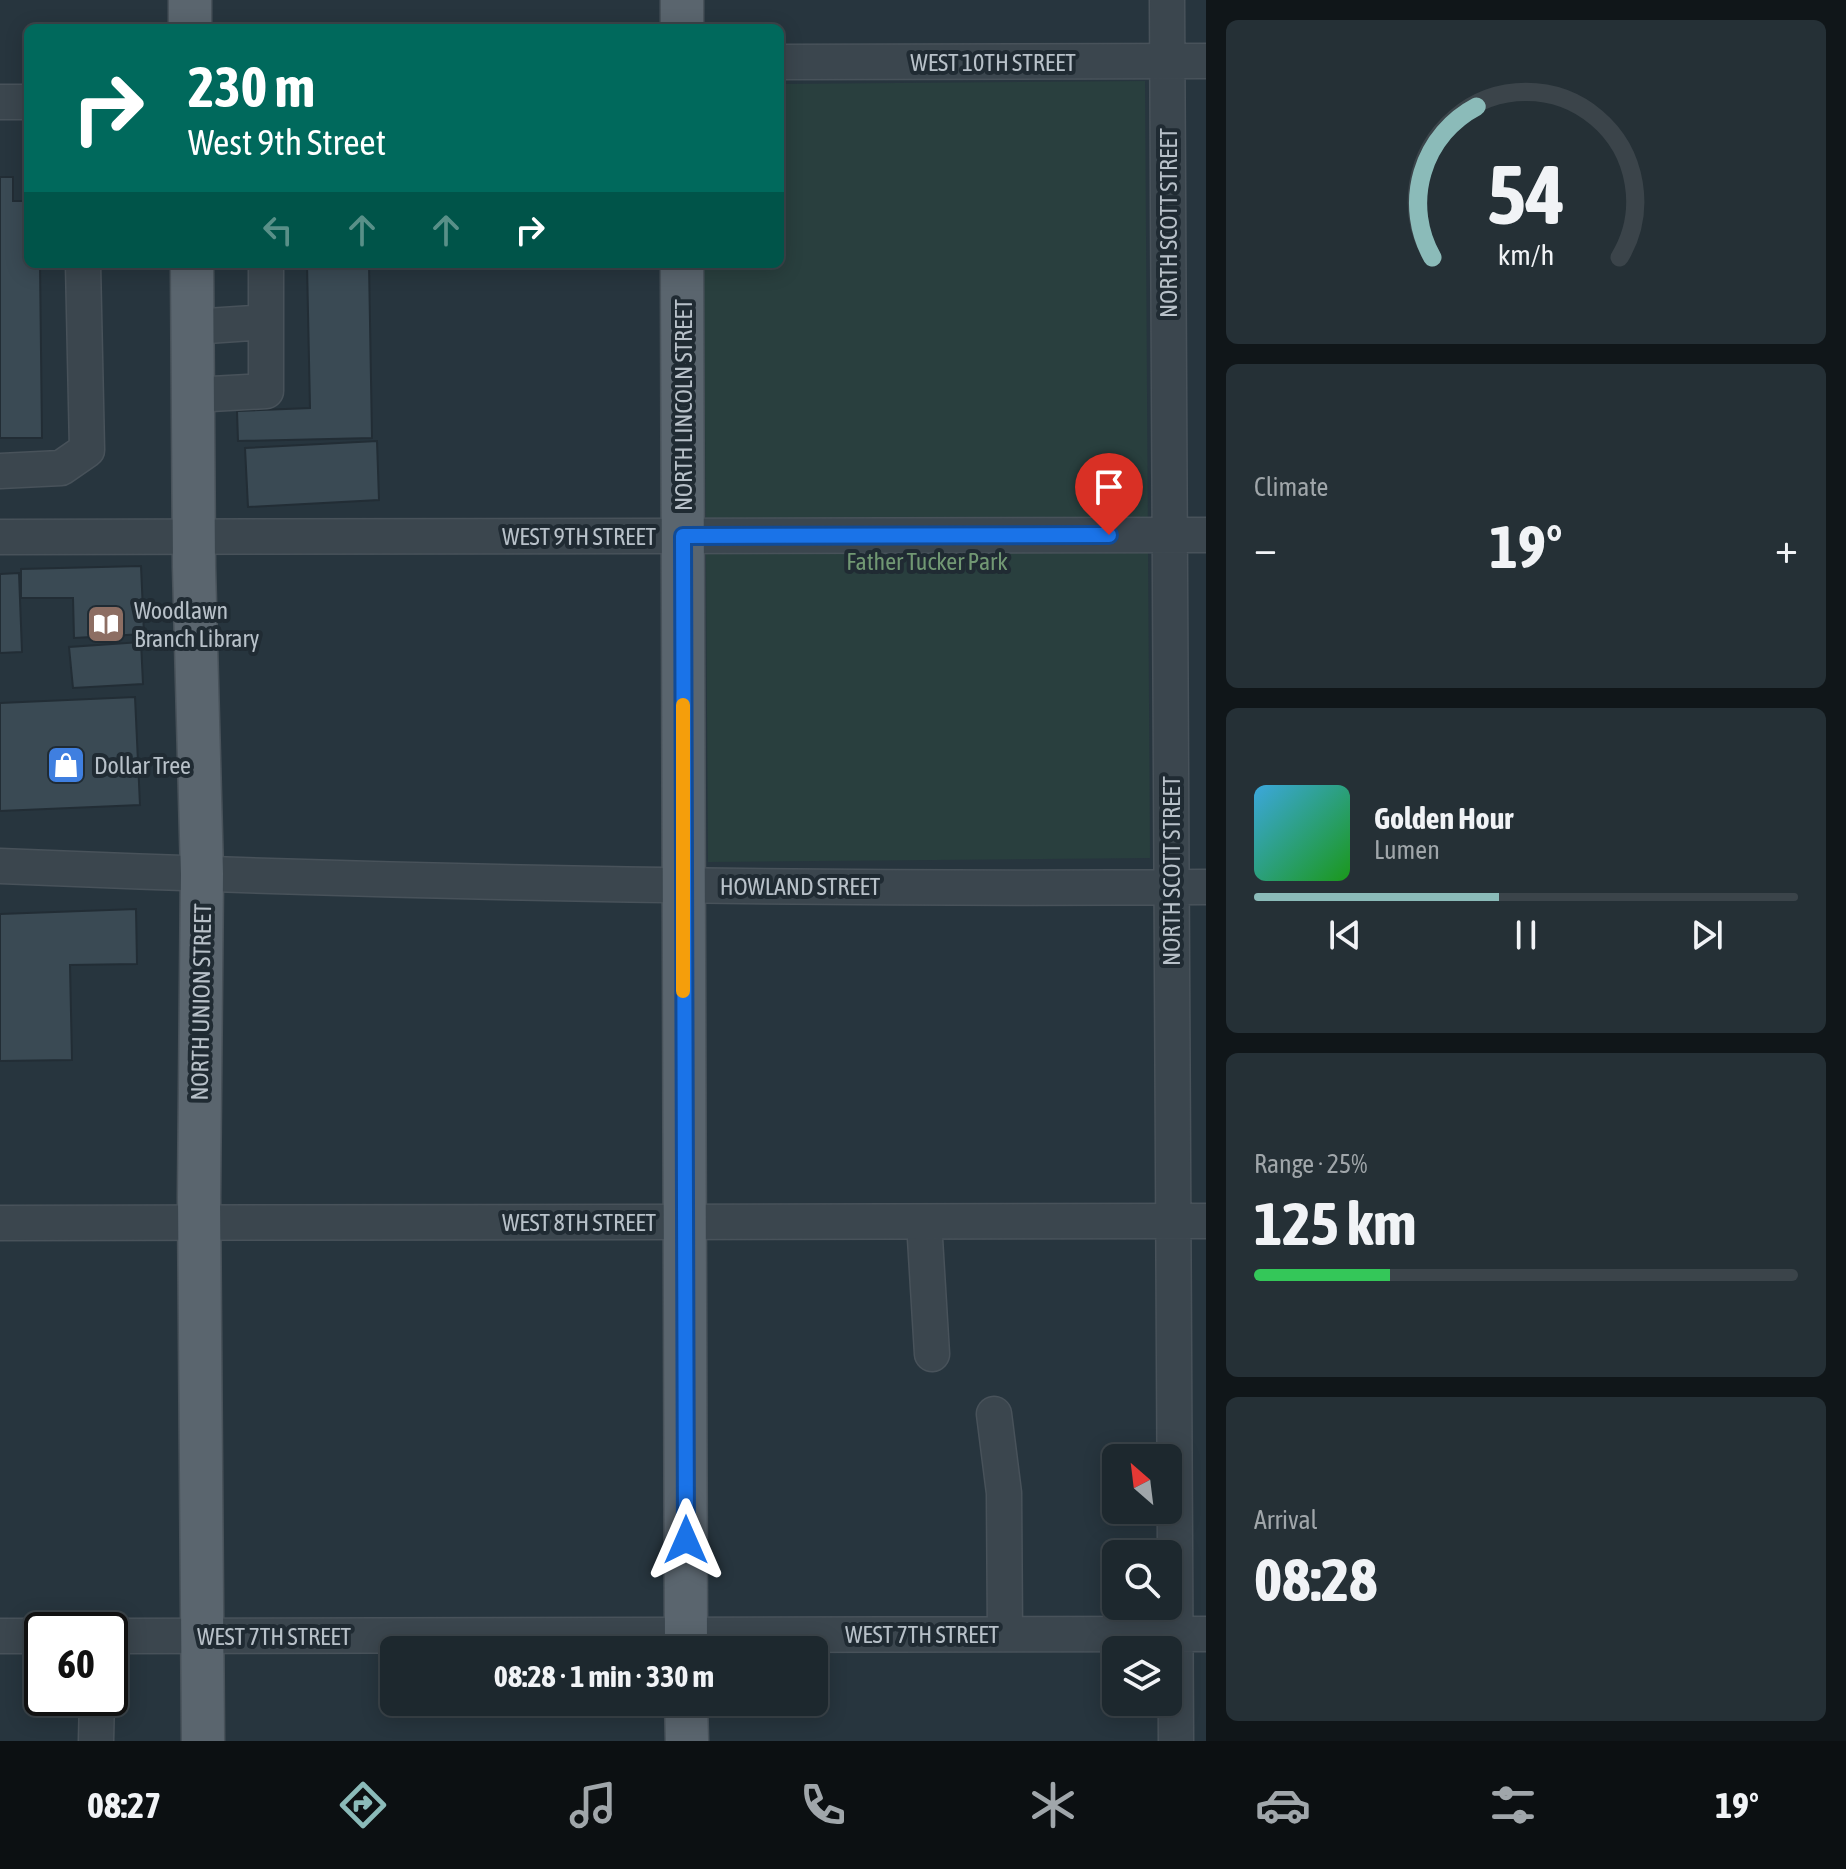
<!DOCTYPE html>
<html lang="en">
<head>
<meta charset="utf-8">
<style>
	:root { --surface:#1d282e; --page:#253036; --text:#f1f3f6; --muted:#a0a6aa; --line:#3b444a; --accent:#8bbbb9 }
	body { margin:0; font-family:"Asap Condensed",sans-serif; background:var(--page); color:var(--text); height:100vh; display:flex; flex-direction:column; font-size:30px; white-space:nowrap }
	* { box-sizing:border-box; margin:0 }
	p { font-size:26px; color:var(--muted) }
	.icon { flex:none; width:44px; height:44px; fill:none; stroke:currentColor; stroke-width:2; stroke-linecap:round; stroke-linejoin:round }
	.map { position:relative; flex:1; overflow:hidden }
	.sheet { display:flex; flex-direction:column; gap:20px; padding:20px; background:#101619; width:640px }
	.sheet>* { flex:none }
	.top-card { position:absolute; left:24px; top:24px; width:760px; height:244px; border-radius:12px; box-shadow:0 4px 20px #0003,0 0 0 2px var(--line); background:#00695c; color:#fff; overflow:hidden }
	.needle { width:52px; rotate:332deg }
	.fabs { position:absolute; left:1102px; top:1444px; display:grid; gap:16px }
	.fabs a { display:grid; place-items:center; width:80px; height:80px; border-radius:12px; background:var(--surface); box-shadow:0 4px 20px #0003,0 0 0 2px var(--line); font-size:40px }
	.speed { position:absolute; left:24px; top:1612px; display:flex; gap:16px; font-size:40px; font-weight:700; text-align:center }
	.speed>* { display:grid; place-content:center; width:104px; height:104px; border-radius:50%; background:var(--surface); box-shadow:0 4px 20px #0003,0 0 0 2px var(--line); line-height:1 }
	.speed .limit { border:4px solid #111; border-radius:12px; background:#fff; color:#111 }
	.pin { position:absolute; display:grid; place-items:center; width:68px; height:68px; color:#fff; margin:-82px -34px; border-radius:50% 50% 50% 0; rotate:-45deg; box-shadow:0 0 8px #0007 }
	.pin .icon { rotate:45deg }
	.me { position:absolute; width:88px; margin:-44px; rotate:0deg; stroke-linejoin:round; filter:drop-shadow(0 0 6px #0008) }
	.turn { display:flex; align-items:center; gap:28px; height:168px; padding:0 32px; font-size:36px }
	.turn .icon { width:104px; height:104px; stroke-width:2.5 }
	.turn b { display:block; font-size:56px; line-height:68px }
	.lanes { display:flex; align-items:center; height:76px; padding:0 32px; background:#0003; justify-content:center; gap:40px; direction:ltr }
	.lanes .off { opacity:.35 }
	.big { font-size:60px; font-weight:700; line-height:1.1 }
	.sheet .tile { flex:1; display:flex; flex-direction:column; justify-content:center; gap:12px; min-width:0; padding:0 28px; border-radius:12px; background:var(--page) }
	.sheet .dial { align-items:center; gap:0 }
	.dial svg { height:208px; overflow:visible; fill:none; stroke:var(--line); stroke-width:7; stroke-linecap:round; text-anchor:middle }
	.dial text { fill:var(--text); stroke:none }
	.song { display:flex; align-items:center; gap:24px }
	.cover { width:96px; height:96px; border-radius:12px; background:linear-gradient(135deg,hsl(200 70% 55%),hsl(120 70% 35%)) }
	.played { height:8px; border-radius:4px; background:linear-gradient(90deg,var(--accent) 45%,var(--line) 45%) }
	.keys { display:flex; justify-content:space-around; direction:ltr }
	.heat { display:flex; justify-content:space-between; align-items:center; font-size:44px; direction:ltr }
	.charge { height:12px; border-radius:6px; background:linear-gradient(90deg,#34c759 25%,var(--line) 0) }
	.trip { position:absolute; left:380px; top:1636px; width:448px; height:80px; border-radius:12px; background:var(--surface); box-shadow:0 4px 20px #0003,0 0 0 2px var(--line); font-weight:700; line-height:80px; text-align:center }
	.dock { display:flex; height:128px; justify-content:space-around; align-items:center; background:#0c1012; color:var(--muted) }
	.dock .icon { width:56px; height:56px }
	.dock .current { color:var(--accent) }
	.dock b { font-size:36px; color:var(--text) }
	main { display:flex; flex:1; min-height:0 }
	.map>svg:first-child { display:block }
	.green { fill:#293f3e }
	.building { fill:#3a4a54; stroke:#222d35; stroke-width:2 }
	.lines { fill:none; stroke-linecap:round; stroke-linejoin:round }
	.minor-casing { stroke:#48525a; stroke-width:37 }
	.major-casing { stroke:#48525a; stroke-width:45 }
	.minor { stroke:#3b464e; stroke-width:34 }
	.major { stroke:#5a656e; stroke-width:42 }
	.route-casing { stroke:#114b97; stroke-width:20 }
	.route { stroke:#1a73e8; stroke-width:14 }
	.slow { stroke:#f59e0b; stroke-width:14 }
	.labels { text-anchor:middle; dominant-baseline:central; stroke-width:8; stroke-linejoin:round; paint-order:stroke }
	.street-label { font-size:24px; fill:#b8c1c9; stroke:#202b33 }
	.park-label { font-size:24px; fill:#719873; stroke:#202b33 }
	.poi-label { font-size:24px; fill:#b8c1c9; stroke:#202b33; text-anchor:start }
</style>
</head>
<body>
<main>
<div class="map">
<svg width="1206" height="1741" viewBox="0 0 1206 1741">
	<rect width="100%" height="100%" fill="#27353e"/>
	<path class="green" d="M1145 81 1150 858 708 862 704 264H780V84Z"/>
	<path class="building" d="M0 177H13V201H28V264H40L42 438H0Z
		M307 264H369L372 438 238 441 237 411 310 408Z
		M377 441 379 500 248 507 245 448Z
		M141 566 144 634 74 638 73 598H21V569Z
		M19 573 22 652 0 653V574Z
		M141 642 143 684 73 688 69 647Z
		M135 697 140 805 0 811V703Z
		M136 909 137 964 70 965 72 1060 0 1061V914Z"/>
	<g class="lines">
		<defs>
			<path id="minor" d="M1167 0 1176 1741
				M780 62 1206 61
				M0 102H28
				M192 327 266 322
				M193 395 266 391V264
				M0 471 61 468 87 450 83 264
				M0 537 1206 535
				M0 866C402 883 804 890 1206 887
				M924 1222 932 1354
				M0 1223 1206 1221
				M994 1414 1004 1493 1005 1634
				M0 1636H42
				M110 1636 1206 1634
				M96 1741 97 1698"/>
			<path id="major" d="M190 0V28
				M682 0V28
				M192 264 194 567 202 874 199 1197 203 1741
				M682 264 686 1650
				M686 1702 687 1741"/>
		</defs>
		<use href="#minor" class="minor-casing"/>
		<use href="#major" class="major-casing"/>
		<use href="#minor" class="minor"/>
		<use href="#major" class="major"/>
	</g>
	<g class="lines">
		<defs>
			<path id="route" d="M686 1540 683 536 1109 535"/>
		</defs>
		<use href="#route" class="route-casing"/>
		<use href="#route" class="route"/>
		<path class="slow" d="M683 705V991"/>
	</g>
	<defs>
		<symbol id="library-square" viewBox="-11 -11 22 22"><rect x="-9" y="-9" width="18" height="18" rx="4" fill="#8d6e63" stroke="#202b33"/><path d="M-6-4Q-3-5.5-.7-3.5V5Q-3 3-6 4ZM6-4Q3-5.5 .7-3.5V5Q3 3 6 4Z" fill="#fff"/></symbol>
		<symbol id="shop-square" viewBox="-11 -11 22 22"><rect x="-9" y="-9" width="18" height="18" rx="4" fill="#3f7fe0" stroke="#202b33"/><path d="M-5-2.5h2.3a2.7 3.5 0 0 1 5.4 0H5L5.5 6h-11ZM-1.5-2.5h3a1.5 2.3 0 0 0-3 0Z" fill="#fff"/></symbol>
	</defs>
	<g fill-rule="evenodd">
		<use href="#library-square" x="84" y="602" width="44" height="44"/>
		<use href="#shop-square" x="44" y="743" width="44" height="44"/>
	</g>
	<g class="labels">
		<g class="street-label">
			<text x="993" y="62">WEST 10TH STREET</text>
			<text transform="translate(1168 223) rotate(-90)">NORTH SCOTT STREET</text>
			<text transform="translate(683 405) rotate(-90)">NORTH LINCOLN STREET</text>
			<text x="579" y="536">WEST 9TH STREET</text>
			<text transform="translate(1171 871) rotate(-90)">NORTH SCOTT STREET</text>
			<text x="800" y="886">HOWLAND STREET</text>
			<text transform="translate(201 1002) rotate(-89)">NORTH UNION STREET</text>
			<text x="579" y="1222">WEST 8TH STREET</text>
			<text x="922" y="1634">WEST 7TH STREET</text>
			<text x="274" y="1636">WEST 7TH STREET</text>
		</g>
		<g class="park-label">
			<text x="927" y="561">Father Tucker Park</text>
		</g>
		<g class="poi-label">
			<text x="134" y="610">Woodlawn<tspan x="134" dy="28">Branch Library</tspan></text>
			<text x="94" y="765">Dollar Tree</text>
		</g>
	</g>
</svg>
<div class="fabs">
<a><svg class="needle" viewBox="-14 -14 28 28"><path d="M0-13l5 13h-10z" fill="#e53935"/><path d="M0 13l5-13h-10z" fill="#a0a6aa"/></svg></a>
<a><svg class="icon" aria-label="search" viewBox="0 0 24 24"><circle cx="10" cy="10" r="6"/><path d="M15 15l6 6"/></svg></a>
<a><svg class="icon" aria-label="layers" viewBox="0 0 24 24"><path d="M12 4l9 5-9 5-9-5zM3 14l9 5 9-5"/></svg></a>
</div>
<div class="speed"><div class="limit">60</div></div>
<div class="pin" style="left:1109px;top:535px;background:#d93025"><svg class="icon" aria-label="arrive" viewBox="0 0 24 24"><path d="M6 21V4h12l-3 4 3 4H6"/></svg></div>
<svg class="me" style="left:686px;top:1540px" viewBox="-20 -20 40 40"><path d="M0-17L14 15 0 8-14 15z" fill="#1a73e8" stroke="#fff" stroke-width="4"/></svg>
<div class="trip">08:28 · 1 min · 330 m</div>
<div class="top-card">
<div class="turn"><svg class="icon" aria-label="right" viewBox="0 0 24 24"><path d="M7 20v-9h11M14 6l5 5-5 5"/></svg><div><b>230 m</b>West 9th Street</div></div>
<div class="lanes"><svg class="icon off" aria-label="left" viewBox="0 0 24 24"><path d="M17 20v-9H6M10 6l-5 5 5 5"/></svg><svg class="icon off" aria-label="ahead" viewBox="0 0 24 24"><path d="M12 20V5M6 11l6-6 6 6"/></svg><svg class="icon off" aria-label="ahead" viewBox="0 0 24 24"><path d="M12 20V5M6 11l6-6 6 6"/></svg><svg class="icon" aria-label="right" viewBox="0 0 24 24"><path d="M7 20v-9h11M14 6l5 5-5 5"/></svg></div>
</div>
</div>
<section class="sheet">
<div class="tile dial"><svg viewBox="0 0 100 80">
<path d="M14 69A42 42 0 1 1 86 69"/>
<path d="M14 69A42 42 0 0 1 31 11" stroke="#8bbbb9"/>
<text x="50" y="56" font-size="32" font-weight="700">54</text>
<text x="50" y="72" font-size="11">km/h</text>
</svg></div>
<div class="tile"><p>Climate</p>
<div class="heat"><a>−</a><b class="big">19°</b><a>+</a></div>
</div>
<div class="tile">
<div class="song"><i class="cover"></i><div><b>Golden Hour</b><p>Lumen</p></div></div>
<div class="played"></div>
<div class="keys"><svg class="icon" aria-label="previous" viewBox="0 0 24 24"><path d="M18 5L8 12l10 7zM5 5v14"/></svg><svg class="icon" aria-label="pause" viewBox="0 0 24 24"><path d="M8 5v14M16 5v14"/></svg><svg class="icon" aria-label="next" viewBox="0 0 24 24"><path d="M6 5l10 7-10 7zM19 5v14"/></svg></div>
</div>
<div class="tile"><p>Range · 25%</p><b class="big">125 km</b><div class="charge"></div></div>
<div class="tile"><p>Arrival</p><b class="big">08:28</b></div>
</section>
</main>
<nav class="dock">
<b>08:27</b>
<svg class="icon current" aria-label="directions" viewBox="0 0 24 24"><path d="M12 3l9 9-9 9-9-9zM9 14v-3h6M13 9l2 2-2 2"/></svg>
<svg class="icon" aria-label="music" viewBox="0 0 24 24"><path d="M9 18V5l10-2v13"/><circle cx="6" cy="18" r="3"/><circle cx="16" cy="16" r="3"/></svg>
<svg class="icon" aria-label="phone" viewBox="0 0 24 24"><path d="M5 4h4l2 5-3 2q2 4 5 5l2-3 5 2v4C11 20 4 13 5 4z"/></svg>
<svg class="icon" aria-label="climate" viewBox="0 0 24 24"><path d="M12 3v18M4 7l16 10M4 17L20 7"/></svg>
<svg class="icon" aria-label="car" viewBox="0 0 24 24"><path d="M5 17H2v-5l4-1 3-4h7l3 4 3 1v5h-3M9 17h6M6 11h13"/><circle cx="7" cy="17" r="2"/><circle cx="17" cy="17" r="2"/></svg>
<svg class="icon" aria-label="filters" viewBox="0 0 24 24"><path d="M4 7h16M4 17h16"/><circle cx="9" cy="7" r="2"/><circle cx="15" cy="17" r="2"/></svg>
<b>19°</b>
</nav>
</body>
</html>
